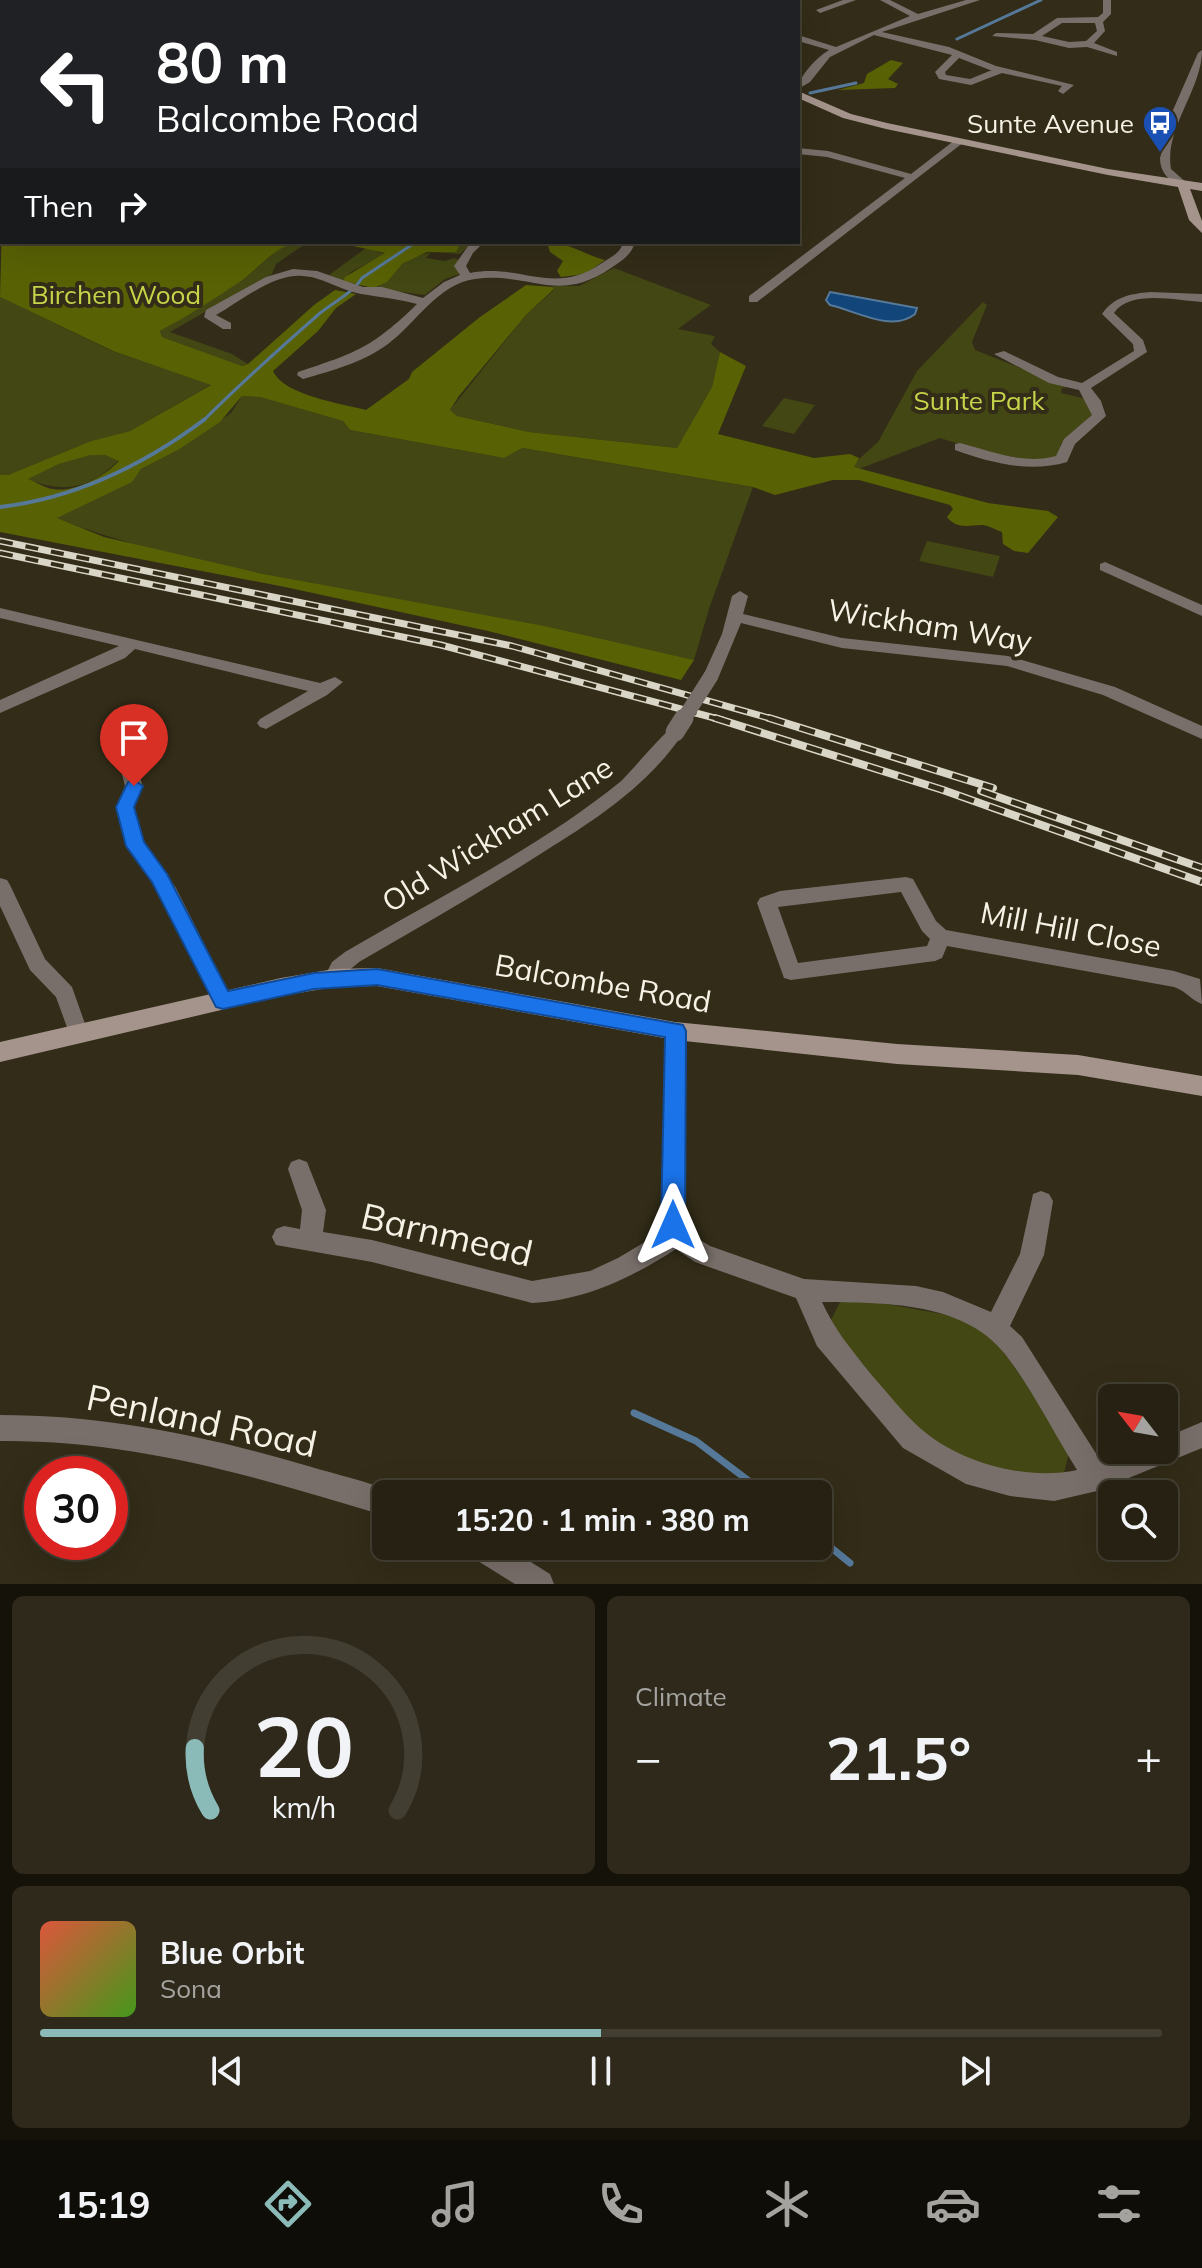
<!DOCTYPE html>
<html lang="en">
<head>
<meta charset="utf-8">
<style>
	:root { --surface:#262112; --page:#2e291b; --text:#f1f3f6; --muted:#a4a39f; --line:#423e32; --accent:#8bbbb9 }
	body { margin:0; font-family:Mulish,sans-serif; background:var(--page); color:var(--text); height:100vh; display:flex; flex-direction:column; font-size:30px; white-space:nowrap }
	* { box-sizing:border-box; margin:0 }
	p { font-size:26px; color:var(--muted) }
	.icon { flex:none; width:44px; height:44px; fill:none; stroke:currentColor; stroke-width:2; stroke-linecap:round; stroke-linejoin:round }
	.map { position:relative; height:1584px; overflow:hidden }
	.details { display:flex; flex-direction:column; gap:12px; padding:12px; background:#15120a; flex:1 }
	.details>* { flex:none }
	.top-card { position:absolute; left:0px; top:0px; width:800px; height:244px; box-shadow:0 8px 32px #0002,0 0 0 2px var(--line); background:#202124; color:#fff; overflow:hidden }
	.needle { width:52px; rotate:301deg }
	.tools { position:absolute; left:1098px; top:1384px; display:grid; gap:16px }
	.tools a { display:grid; place-items:center; width:80px; height:80px; border-radius:12px; background:var(--surface); box-shadow:0 8px 32px #0002,0 0 0 2px var(--line); font-size:40px }
	.speed { position:absolute; left:24px; top:1456px; display:flex; gap:16px; font-size:40px; font-weight:700; text-align:center }
	.speed>* { display:grid; place-content:center; width:104px; height:104px; border-radius:50%; background:var(--surface); box-shadow:0 8px 32px #0002,0 0 0 2px var(--line); line-height:1 }
	.speed .limit { border:12px solid #d22; background:#fff; color:#111 }
	.pin { position:absolute; display:grid; place-items:center; width:68px; height:68px; color:#fff; margin:-82px -34px; border-radius:50% 50% 50% 0; rotate:-45deg; box-shadow:0 0 8px #0007 }
	.pin .icon { rotate:45deg }
	.me { position:absolute; width:88px; margin:-44px; rotate:0deg; stroke-linejoin:round; filter:drop-shadow(0 0 6px #0008) }
	.turn { display:flex; align-items:center; gap:28px; height:168px; padding:0 24px; font-size:36px }
	.turn .icon { width:104px; height:104px; stroke-width:2.5 }
	.turn b { display:block; font-size:56px; line-height:68px }
	.then { display:flex; align-items:center; height:76px; padding:0 24px; background:#0003; gap:16px; font-size:30px }
	.big { font-size:60px; font-weight:700; line-height:1.1 }
	.details .widget { flex:1; display:flex; flex-direction:column; justify-content:center; gap:12px; min-width:0; padding:0 28px; border-radius:12px; background:var(--page) }
	.details .dial { align-items:center; gap:0 }
	.dial svg { height:208px; overflow:visible; fill:none; stroke:var(--line); stroke-width:7; stroke-linecap:round; text-anchor:middle }
	.dial text { fill:var(--text); stroke:none }
	.song { display:flex; align-items:center; gap:24px }
	.cover { width:96px; height:96px; border-radius:12px; background:linear-gradient(135deg,hsl(10 70% 55%),hsl(100 70% 35%)) }
	.played { height:8px; border-radius:4px; background:linear-gradient(90deg,var(--accent) 50%,var(--line) 50%) }
	.keys { display:flex; justify-content:space-around; direction:ltr }
	.heat { display:flex; justify-content:space-between; align-items:center; font-size:44px; direction:ltr }
	.details .tiles { flex:1; display:grid; gap:12px; grid-template-columns:1fr 1fr }
	.widget:last-child { grid-column:span 2 }
	.trip { position:absolute; left:372px; top:1480px; width:460px; height:80px; border-radius:12px; background:var(--surface); box-shadow:0 8px 32px #0002,0 0 0 2px var(--line); font-weight:700; line-height:80px; text-align:center }
	.dock { display:flex; height:128px; justify-content:space-around; align-items:center; background:#0f0d07; color:var(--muted) }
	.dock .icon { width:56px; height:56px }
	.dock .on { color:var(--accent) }
	.dock b { font-size:36px; color:var(--text) }
	.map>svg:first-child { display:block }
	.green { fill:#424714 }
	.forest { fill:#596105; fill-rule:evenodd }
	.water { fill:#12457a; stroke:#56799a; stroke-width:2 }
	.lines { fill:none; stroke-linecap:round; stroke-linejoin:round }
	.stream-far2 { stroke:#56799a; stroke-width:3 }
	.stream-far1 { stroke:#56799a; stroke-width:4 }
	.stream { stroke:#56799a; stroke-width:7 }
	.street { fill:#796f6a; fill-rule:evenodd }
	.secondary { fill:#a5948c; fill-rule:evenodd }
	.rail-far1-casing { stroke:#d9d5c7; stroke-width:7 }
	.rail-casing { stroke:#d9d5c7; stroke-width:8 }
	.rail-far1 { stroke:#322c18; stroke-width:4; stroke-dasharray:13; stroke-linecap:butt }
	.rail { stroke:#322c18; stroke-width:5; stroke-dasharray:16; stroke-linecap:butt }
	.street-bridge-far1 { stroke:#796f6a; stroke-width:15 }
	.street-bridge { stroke:#796f6a; stroke-width:19 }
	.route { fill:#1a73e8; stroke:#114b97; stroke-width:2 }
	.labels { text-anchor:middle; dominant-baseline:central; stroke-width:8; stroke-linejoin:round; paint-order:stroke }
	.far-poi-label { font-size:26px; fill:#f6f2e5; stroke:#322c18; text-anchor:end }
	.far-park-label { font-size:26px; fill:#c5d449; stroke:#322c18 }
	.street-label { font-size:30px; fill:#f6f2e5; stroke:#322c18 }
	.near-street-label { font-size:36px; fill:#f6f2e5; stroke:#322c18 }
</style>
</head>
<body>
<div class="map">
<svg width="1202" height="1584" viewBox="0 0 1202 1584">
	<rect width="100%" height="100%" fill="#322c18"/>
	<path class="green" d="M0 0H438L446 2H2L0 225Z
		M295 242H308L276 264 272 274 170 332 232 354 248 364 241 366 162 337 160 331C188 316 215 299 240 281 260 268 272 250 295 242Z
		M461 242H473L460 254 431 252 426 258 445 261 454 258 459 260 456 267 460 274 445 279 425 295 373 288C383 282 389 275 397 268 413 254 438 250 458 248Z
		M366 248 385 254 351 272 343 281 329 275Z
		M614 268 711 305 678 329 715 336 711 344 720 352 712 387 677 448 529 432 457 416 450 410 526 315 554 290 553 286H579Z
		M0 297 112 351 212 384 130 431 91 441 8 475H0Z
		M983 302 987 305 972 342 975 350 1068 387 1062 388 1061 393 1087 399 1093 414 1061 444 1059 454 1054 458 1032 460 987 453 940 438 859 469 850 467 878 442 917 371Z
		M242 396 260 397 343 421 350 430 504 458 521 448 753 487 710 606 694 660C571 633 449 610 326 586 235 568 142 552 56 518L131 482 141 469 178 450 231 413Z
		M784 398 815 405 794 434 762 426Z
		M91 455H105L119 460C89 489 65 494 27 479L59 464Z
		M927 541 1000 556 993 577 919 561Z
		M854 1298 953 1316 993 1336 1070 1449 1064 1473 1051 1481 954 1458 885 1398 829 1324 840 1302Z"/>
	<path class="forest" d="M891 60 903 63 888 79 898 84 895 88 838 90 864 83 867 74Z
		M2 223V242H295C272 250 260 267 241 281 215 299 188 316 160 331L162 337 242 366 248 364 314 305 335 290 356 294 336 308 318 331 273 371C283 395 343 404 366 410L409 379 412 372 480 317 526 285 553 287 554 289 526 315 459 396 450 410 457 416 529 432 677 448 712 387 720 352 746 366 718 434 814 458 850 454 859 458 854 467 988 503 1048 511 1058 517 1028 553 1014 551 1003 544 1002 532C996 530 990 526 983 525 969 525 957 530 947 517L953 509 950 505 859 480H833L775 495 753 487 522 448 504 458 350 430 343 421 260 397 242 396 220 422 178 450 141 469 132 482 57 518 104 537 259 573 544 626 694 660 681 680 488 631 285 587 0 532V475H8L91 441 130 431 211 385 113 351 0 297ZM91 455H105L119 461C105 476 75 493 53 489 45 488 36 482 28 479L59 464Z
		M335 242 390 245 406 242H461L456 252H427L402 264 387 282 373 288 343 281 345 277 385 253Z
		M547 242C568 242 585 255 605 260L585 274 561 277 557 271 563 261 550 252Z"/>
	<path class="water" d="M830 292 917 308 915 314C892 333 854 310 830 305L826 300Z"/>
	<g class="lines">
		<path class="stream-far2" d="M957 39 1041 0
			M810 93 856 83
			M203 421C240 384 279 349 319 314 332 303 353 293 362 278L416 242"/>
		<path class="stream-far1" d="M0 507C76 498 144 465 205 419"/>
		<path class="stream" d="M634 1413 696 1441 766 1494
			M818 1537 850 1563"/>
		<path class="street" d="M474 0H484L473 2Z
			M843 0H856L820 13 816 10Z
			M880 0H890L918 14 966 0H980L882 32 949 47 996 66 1074 85 1063 94 1058 91 1062 86 1002 73 971 85 939 79 935 72 952 55 874 35 830 57 810 82 798 89C799 76 817 57 829 50L798 41V35L836 47 910 16ZM959 58 990 70H992L970 79 946 75 945 72Z
			M1103 0H1111V14L1103 22 1105 31 1094 43 1117 52V56L1087 47 1069 48 1035 40 992 36 996 33 1033 34 1057 18 1098 17 1103 13ZM1062 23H1095L1097 31 1086 41 1069 42 1042 36Z
			M1202 50C1202 90 1164 128 1171 169L1188 184 1183 187C1170 182 1160 173 1160 158L1173 110 1198 53Z
			M955 140 964 142 757 302H749V296L905 178 827 157 798 154V148L828 151 911 174Z
			M471 242H484L473 253 466 266 470 273C522 263 553 297 602 263 611 257 621 253 623 242H635C632 255 621 261 611 268 557 305 529 271 475 279 438 284 416 323 388 344 364 362 331 371 303 379L297 375 298 372C356 353 373 347 417 304 398 299 380 297 361 294 338 290 319 274 295 276 268 278 239 302 216 315L231 323V329H223L204 317 206 310 266 277 293 269 317 271 363 287H382L423 298 444 282 460 275 454 266Z
			M1150 292 1202 294V302C1177 301 1131 289 1114 313L1143 340 1147 352 1091 388 1101 401 1106 416 1075 444 1067 462C1030 473 991 463 955 450V444L960 443C991 451 1024 465 1056 456L1064 439 1092 415 1079 390 1049 383 994 354 1004 351 1058 377 1082 383 1134 351 1133 344 1102 314C1114 297 1129 294 1150 292Z
			M1105 562 1202 605V616L1100 570V564Z
			M740 591 748 596 743 614 842 638 1008 656 1115 687 1202 726V739L1103 695 1007 666 842 648 741 623 719 676 717 680H705L703 676 722 634 732 596Z
			M0 608 320 683 335 677 343 682 327 695 266 729 260 727 257 723 260 719 308 691 135 649 125 658 0 713V700L119 646 0 618Z
			M675 726 684 732C647 788 590 823 534 858 477 894 418 928 359 962L346 973 341 984 334 986 327 984 324 978 332 962 345 952C437 898 537 849 620 782 632 771 666 729 675 726Z
			M131 768 137 770 143 786 134 807 144 843 176 888 233 1001 230 1007 223 1009 216 1007 162 897 126 846 116 807 125 786 122 774Z
			M906 877 913 879 936 921 946 930 1174 971 1200 979 1202 1004C1191 1000 1186 991 1174 987L947 946 942 958 935 961 791 980 784 978 757 903 760 898 780 891ZM901 892 922 931 930 939 927 946 798 963 778 907Z
			M0 878 7 880 10 885 45 959 72 987 89 1035 86 1041 79 1043 72 1041 56 997 30 970 0 906Z
			M675 1023 682 1025 685 1031V1218C688 1232 698 1239 710 1246L804 1279 916 1286 943 1292 991 1312 1020 1254 1033 1194 1041 1191 1049 1194 1053 1201 1044 1255 1010 1326 1022 1337 1102 1463 1133 1450H1164V1438L1202 1422V1448L1097 1491 1054 1501 1010 1496 966 1484 903 1448 817 1346 796 1298 695 1262 676 1249C631 1278 586 1300 532 1303L372 1262 276 1245 272 1237 276 1229 284 1226 300 1229 302 1210 288 1169 291 1162 299 1159 307 1162 326 1210 323 1232 372 1240 532 1281 590 1271 618 1258 665 1230 661 1210 665 1031 668 1025ZM822 1302C883 1303 963 1301 1005 1354 1032 1389 1053 1432 1077 1470 1027 1481 959 1463 920 1428 902 1412 886 1391 870 1373 851 1349 834 1329 822 1302Z
			M0 1415C106 1415 206 1436 308 1466 337 1475 369 1481 396 1494H386V1516C257 1477 136 1440 0 1441Z
			M466 1546H505L550 1574 554 1584H515L470 1556Z"/>
		<path class="secondary" d="M442 0H458L460 2H444Z
			M798 91 851 114 887 123 1108 169 1202 183V191L1190 189 1202 221V233L1189 220 1178 187 1108 175 886 129 843 118 798 98Z
			M377 968 675 1022 897 1044 1078 1055 1202 1076V1096L1078 1075 897 1064 675 1040 377 986 334 987 281 996 0 1062V1042L281 978 334 969Z"/>
		<defs>
			<path id="rail-far1" d="M0 541 512 646 776 720
				M0 553 441 645 722 720"/>
			<path id="rail" d="M715 718 943 790 1202 882
				M769 718 993 788
				M981 791 1202 868"/>
		</defs>
		<use href="#rail-far1" class="rail-far1-casing"/>
		<use href="#rail" class="rail-casing"/>
		<use href="#rail-far1" class="rail-far1"/>
		<use href="#rail" class="rail"/>
		<path class="street-bridge-far1" d="M683 720 711 676"/>
		<path class="street-bridge" d="M675 732 684 718"/>
	</g>
	<path class="route" d="M134 780 143 786 134 807 144 842 167 874 228 991 314 973 377 969 683 1025 686 1031 685 1225 681 1233 673 1236 665 1233 661 1225 665 1037 377 985 314 989 223 1009 216 1007 152 882 126 846 116 807 128 782Z"/>
	<defs>
		<symbol id="bus-pin" viewBox="-11 -11 22 30"><path d="M0 17L-7.5 6A9.5 9.5 0 1 1 7.5 6Z" fill="#1a4fb4" stroke="#322c18"/><path d="M-5-6H5V4H4V6H2V4H-2V6H-4V4H-5ZM-3.5-4V0h7V-4ZM-3.5 1.2v1.5H-2V1.2ZM2 1.2v1.5H3.5V1.2Z" fill="#fff"/></symbol>
	</defs>
	<g fill-rule="evenodd">
		<use href="#bus-pin" x="1140" y="103" width="40" height="54"/>
	</g>
	<g class="labels">
		<g class="far-poi-label">
			<text x="1134" y="123">Sunte Avenue</text>
		</g>
		<g class="far-park-label">
			<text x="116" y="294">Birchen Wood</text>
			<text x="979" y="400">Sunte Park</text>
		</g>
		<g class="street-label">
			<text transform="translate(930 625) rotate(9)">Wickham Way</text>
			<text transform="translate(497 834) rotate(-32)">Old Wickham Lane</text>
			<text transform="translate(1071 929) rotate(11)">Mill Hill Close</text>
			<text transform="translate(603 983) rotate(10)">Balcombe Road</text>
		</g>
		<g class="near-street-label">
			<text transform="translate(447 1234) rotate(13)">Barnmead</text>
			<text transform="translate(202 1420) rotate(12)">Penland Road</text>
		</g>
	</g>
</svg>
<div class="tools">
<a><svg class="needle" viewBox="-14 -14 28 28"><path d="M0-13l5 13h-10z" fill="#e53935"/><path d="M0 13l5-13h-10z" fill="#a4a39f"/></svg></a>
<a><svg class="icon" aria-label="search" viewBox="0 0 24 24"><circle cx="10" cy="10" r="6"/><path d="M15 15l6 6"/></svg></a>
</div>
<div class="speed"><div class="limit">30</div></div>
<div class="pin" style="left:134px;top:786px;background:#d93025"><svg class="icon" aria-label="arrive" viewBox="0 0 24 24"><path d="M6 21V4h12l-3 4 3 4H6"/></svg></div>
<svg class="me" style="left:673px;top:1225px" viewBox="-20 -20 40 40"><path d="M0-17L14 15 0 8-14 15z" fill="#1a73e8" stroke="#fff" stroke-width="4"/></svg>
<div class="trip">15:20 · 1 min · 380 m</div>
<div class="top-card">
<div class="turn"><svg class="icon" aria-label="left" viewBox="0 0 24 24"><path d="M17 20v-9H6M10 6l-5 5 5 5"/></svg><div><b>80 m</b>Balcombe Road</div></div>
<div class="then">Then<svg class="icon" aria-label="right" viewBox="0 0 24 24"><path d="M7 20v-9h11M14 6l5 5-5 5"/></svg></div>
</div>
</div>
<section class="details">
<div class="tiles">
<div class="widget dial"><svg viewBox="0 0 100 80">
<path d="M14 69A42 42 0 1 1 86 69"/>
<path d="M14 69A42 42 0 0 1 8 45" stroke="#8bbbb9"/>
<text x="50" y="56" font-size="32" font-weight="700">20</text>
<text x="50" y="72" font-size="11">km/h</text>
</svg></div>
<div class="widget"><p>Climate</p>
<div class="heat"><a>−</a><b class="big">21.5°</b><a>+</a></div>
</div>
<div class="widget">
<div class="song"><i class="cover"></i><div><b>Blue Orbit</b><p>Sona</p></div></div>
<div class="played"></div>
<div class="keys"><svg class="icon" aria-label="previous" viewBox="0 0 24 24"><path d="M18 5L8 12l10 7zM5 5v14"/></svg><svg class="icon" aria-label="pause" viewBox="0 0 24 24"><path d="M8 5v14M16 5v14"/></svg><svg class="icon" aria-label="next" viewBox="0 0 24 24"><path d="M6 5l10 7-10 7zM19 5v14"/></svg></div>
</div>
</div>
</section>
<nav class="dock">
<b>15:19</b>
<svg class="icon on" aria-label="directions" viewBox="0 0 24 24"><path d="M12 3l9 9-9 9-9-9zM9 14v-3h6M13 9l2 2-2 2"/></svg>
<svg class="icon" aria-label="music" viewBox="0 0 24 24"><path d="M9 18V5l10-2v13"/><circle cx="6" cy="18" r="3"/><circle cx="16" cy="16" r="3"/></svg>
<svg class="icon" aria-label="phone" viewBox="0 0 24 24"><path d="M5 4h4l2 5-3 2q2 4 5 5l2-3 5 2v4C11 20 4 13 5 4z"/></svg>
<svg class="icon" aria-label="climate" viewBox="0 0 24 24"><path d="M12 3v18M4 7l16 10M4 17L20 7"/></svg>
<svg class="icon" aria-label="car" viewBox="0 0 24 24"><path d="M5 17H2v-5l4-1 3-4h7l3 4 3 1v5h-3M9 17h6M6 11h13"/><circle cx="7" cy="17" r="2"/><circle cx="17" cy="17" r="2"/></svg>
<svg class="icon" aria-label="filters" viewBox="0 0 24 24"><path d="M4 7h16M4 17h16"/><circle cx="9" cy="7" r="2"/><circle cx="15" cy="17" r="2"/></svg>
</nav>
</body>
</html>
